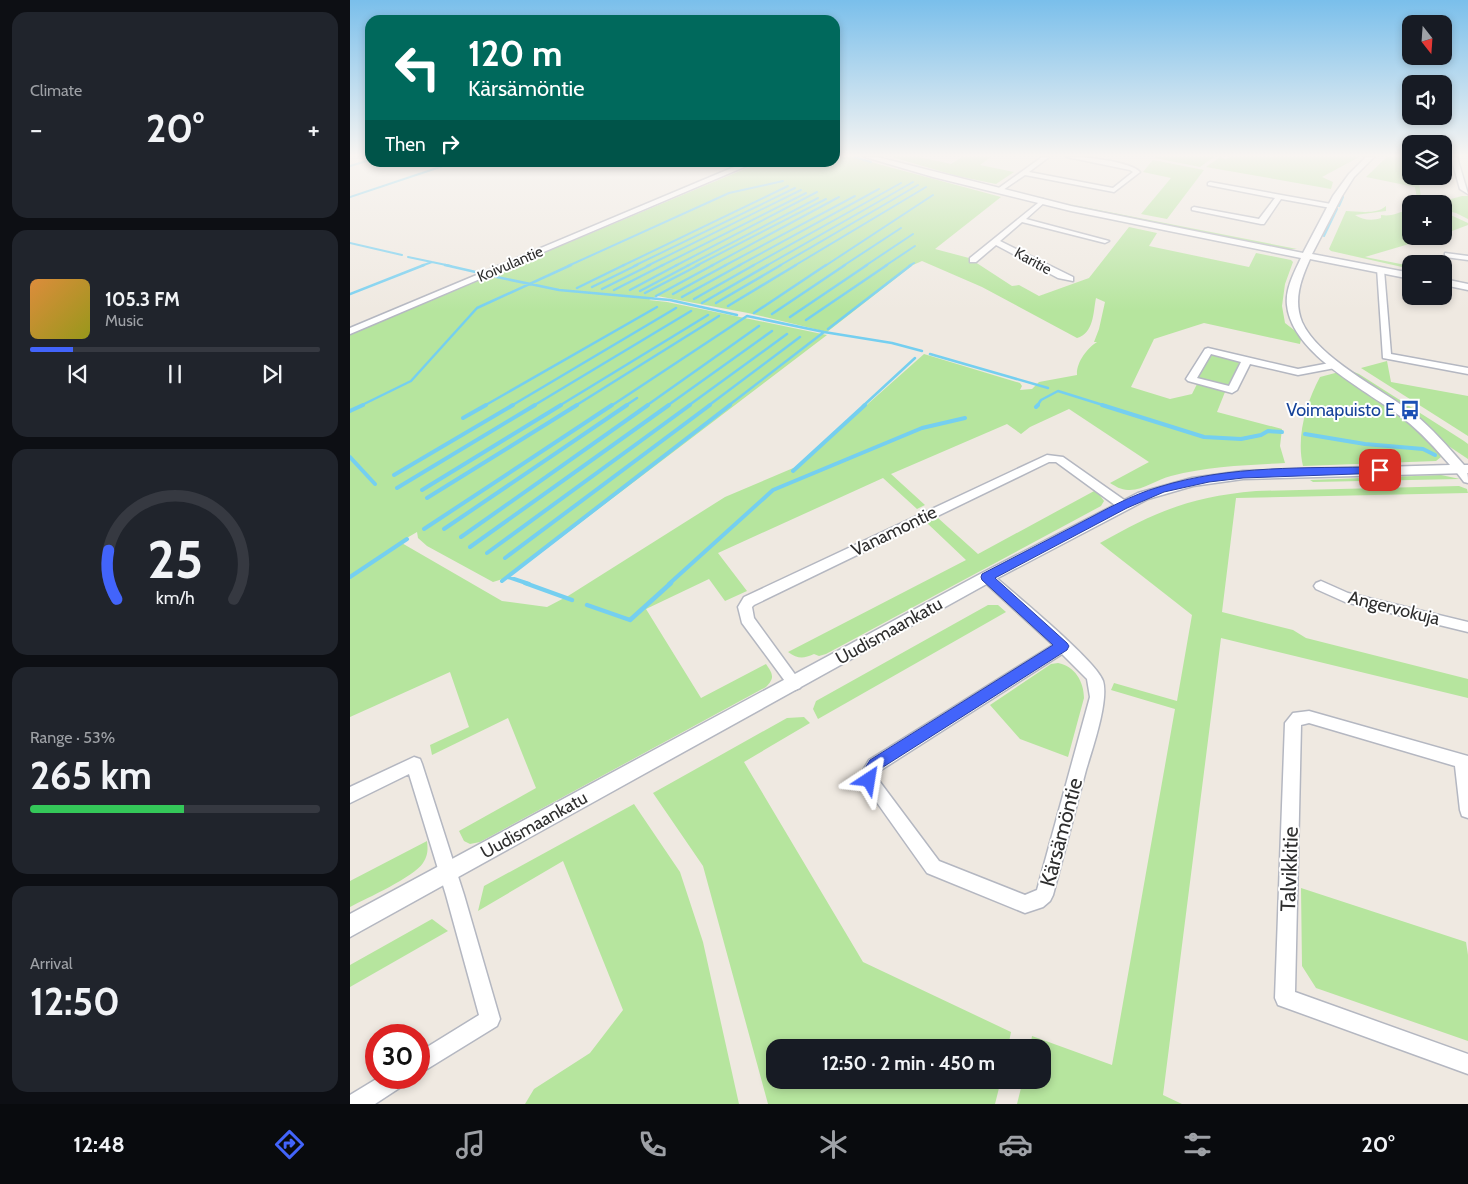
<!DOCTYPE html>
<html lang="en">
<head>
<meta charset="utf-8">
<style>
	:root { --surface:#171b24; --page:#20242c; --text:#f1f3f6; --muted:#9ea1a6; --line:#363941; --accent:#4264fb }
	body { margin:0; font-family:Cabin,sans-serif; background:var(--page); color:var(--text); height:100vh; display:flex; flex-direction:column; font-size:19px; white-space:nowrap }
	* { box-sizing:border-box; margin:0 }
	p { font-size:16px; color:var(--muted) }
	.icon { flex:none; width:28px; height:28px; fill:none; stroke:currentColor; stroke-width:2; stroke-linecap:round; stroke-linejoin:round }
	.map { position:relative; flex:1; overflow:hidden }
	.panel { display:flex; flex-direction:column; gap:12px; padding:12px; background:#0d0f14; width:350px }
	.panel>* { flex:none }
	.top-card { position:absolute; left:15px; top:15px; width:475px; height:152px; border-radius:15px; box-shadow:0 2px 8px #0003; background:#00695c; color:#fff; overflow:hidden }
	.needle { width:32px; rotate:163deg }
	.tools { position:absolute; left:1052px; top:15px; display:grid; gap:10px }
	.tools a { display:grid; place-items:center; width:50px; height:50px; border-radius:10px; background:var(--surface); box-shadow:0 2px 8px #0003; font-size:25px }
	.speed { position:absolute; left:15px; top:1024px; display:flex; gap:10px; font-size:25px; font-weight:700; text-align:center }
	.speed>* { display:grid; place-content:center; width:65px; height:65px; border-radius:50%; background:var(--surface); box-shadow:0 2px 8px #0003; line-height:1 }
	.speed .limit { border:8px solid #d22; background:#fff; color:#111 }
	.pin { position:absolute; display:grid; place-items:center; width:42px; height:42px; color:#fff; margin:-21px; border-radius:10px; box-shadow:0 2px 8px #0006 }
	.me { position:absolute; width:55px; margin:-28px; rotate:33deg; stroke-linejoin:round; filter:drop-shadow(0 0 4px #0008) }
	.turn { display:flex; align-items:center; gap:18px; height:105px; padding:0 20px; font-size:22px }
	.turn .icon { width:65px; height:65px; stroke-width:2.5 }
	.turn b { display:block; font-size:35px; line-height:42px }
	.then { display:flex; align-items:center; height:48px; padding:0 20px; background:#0003; gap:10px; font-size:19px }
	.big { font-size:38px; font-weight:700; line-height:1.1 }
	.panel .widget { flex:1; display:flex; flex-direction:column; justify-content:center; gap:8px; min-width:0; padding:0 18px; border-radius:15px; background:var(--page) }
	.panel .dial { align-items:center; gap:0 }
	.dial svg { height:130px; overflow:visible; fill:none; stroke:var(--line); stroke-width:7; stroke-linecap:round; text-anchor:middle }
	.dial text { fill:var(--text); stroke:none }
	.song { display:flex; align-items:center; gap:15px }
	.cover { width:60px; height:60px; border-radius:8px; background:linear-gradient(135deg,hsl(30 70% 55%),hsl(60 70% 35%)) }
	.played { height:5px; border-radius:2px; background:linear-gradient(90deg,var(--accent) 15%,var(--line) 15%) }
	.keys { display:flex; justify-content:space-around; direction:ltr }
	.heat { display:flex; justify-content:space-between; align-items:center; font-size:28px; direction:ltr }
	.charge { height:8px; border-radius:4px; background:linear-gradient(90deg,#34c759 53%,var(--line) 0) }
	.trip { position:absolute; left:416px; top:1039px; width:285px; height:50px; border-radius:15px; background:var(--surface); box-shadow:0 2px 8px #0003; font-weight:700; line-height:50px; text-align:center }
	.menu { display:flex; height:80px; justify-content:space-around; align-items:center; background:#090b0e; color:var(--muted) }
	.menu .icon { width:35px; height:35px }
	.menu .selected { color:var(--accent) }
	.menu b { font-size:22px; color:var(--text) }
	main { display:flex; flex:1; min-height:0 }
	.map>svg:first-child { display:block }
	.green { fill:#b6e59e; fill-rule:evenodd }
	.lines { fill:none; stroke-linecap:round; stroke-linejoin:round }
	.stream-far3 { stroke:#75cff0; stroke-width:2 }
	.stream-far2 { stroke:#75cff0; stroke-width:2.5 }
	.stream-far1 { stroke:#75cff0; stroke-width:4 }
	.stream { stroke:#75cff0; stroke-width:4.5 }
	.minor-casing { stroke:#b4b7c1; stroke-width:3 }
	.tertiary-casing { stroke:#b4b7c1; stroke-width:3 }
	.minor { fill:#fff; fill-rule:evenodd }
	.tertiary { fill:#fff; fill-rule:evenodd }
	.route { fill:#4264fb; stroke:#2b41a3 }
	.labels { text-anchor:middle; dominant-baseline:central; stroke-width:4; stroke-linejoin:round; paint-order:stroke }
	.far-street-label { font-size:15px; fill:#2e2e2e; stroke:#fff }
	.transit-label { font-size:18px; fill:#164399; stroke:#fff; text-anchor:end }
	.street-label { font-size:18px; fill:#2e2e2e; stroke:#fff }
	.near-street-label { font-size:21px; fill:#2e2e2e; stroke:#fff }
</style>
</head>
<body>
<main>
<section class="panel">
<div class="widget"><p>Climate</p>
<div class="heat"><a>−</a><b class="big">20°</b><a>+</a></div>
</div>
<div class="widget">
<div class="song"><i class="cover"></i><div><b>105.3 FM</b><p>Music</p></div></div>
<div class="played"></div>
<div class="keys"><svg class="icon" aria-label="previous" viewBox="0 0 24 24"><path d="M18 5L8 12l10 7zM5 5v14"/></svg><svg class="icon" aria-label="pause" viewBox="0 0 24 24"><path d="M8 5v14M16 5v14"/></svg><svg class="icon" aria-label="next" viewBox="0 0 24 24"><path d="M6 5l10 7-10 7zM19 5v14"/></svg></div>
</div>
<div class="widget dial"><svg viewBox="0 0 100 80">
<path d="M14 69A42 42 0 1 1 86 69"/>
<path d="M14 69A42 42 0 0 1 9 39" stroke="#4264fb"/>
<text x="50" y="56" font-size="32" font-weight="700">25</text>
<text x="50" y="72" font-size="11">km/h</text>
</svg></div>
<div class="widget"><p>Range · 53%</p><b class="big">265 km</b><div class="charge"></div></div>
<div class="widget"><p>Arrival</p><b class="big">12:50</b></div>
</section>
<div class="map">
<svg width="1118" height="1104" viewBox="0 0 1118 1104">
	<rect width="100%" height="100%" fill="#efe9e1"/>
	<path class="green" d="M485 157H502L651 197 585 249 619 258 662 286 669 285 689 296 739 278 779 227 807 233 799 246 899 267 906 253 941 260 943 262 935 284 932 306 935 323 944 330 951 339 950 344 854 323 804 339 781 387 820 399 842 394 847 384 875 392 867 412 932 429 930 446 935 463C897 465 858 466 821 476 807 479 793 491 778 490 771 490 765 486 760 483L799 462 719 409 680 427 671 434 657 424 541 474 575 505 567 509 533 478 368 553 397 591 375 601 359 579 296 609 351 698 416 664C423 674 425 678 416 687L130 842 120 844 114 841 109 831 186 788 158 718 82 755 80 745 119 727 100 672 0 717V334L409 163 485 162ZM572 261 632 287 727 338C744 333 743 313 746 298L755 302 749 329 744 342H747C737 348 726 363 727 375L689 382 682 389 670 390 672 386 670 383 574 354 448 466 375 497 218 596 197 607 152 601 50 542 67 532 68 538 77 546 143 582 159 577 477 335 317 302 299 300 307 296 398 313 477 332 563 265Z
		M542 157H569L601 164 612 157H641L630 165 664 172 646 184 607 176Z
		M806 157H864L850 167 805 158Z
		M870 157 876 159 880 157H1009L972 177 983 182 981 189 856 167Z
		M1037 157H1061V176H1068L1072 204H1068L1065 187 1016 177Z
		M803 160 854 170 817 219 791 214 821 178 793 172Z
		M1112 196H1118V219L1106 213 1094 210V204H1083Z
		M713 203 947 249H936L850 233Z
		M1036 206V211L1005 215C1012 220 1023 221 1031 218V215C1044 217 1049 211 1061 210V236H1086L1015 257 1061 266V269L981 251 979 249 996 211C1008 211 1026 215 1036 206Z
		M1094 212 1118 223V225L1094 234Z
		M860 354 890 361 879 386 848 378Z
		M1037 361 1041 382 1118 396V436L1011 368Z
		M999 370 1009 374 1114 441 1118 444V459L1097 445 1052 406Z
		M989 372C1018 393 1075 425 1091 457L1086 461 953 466C946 437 956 403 970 377Z
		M1091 475 1110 479 963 482 960 480Z
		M1109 486 1117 489 1118 493 886 498 872 612 943 630 956 638 1118 679V698L871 638 813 1095 832 1104H667L673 1080H692V1048L680 1047 682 1036 762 1065 825 709 761 690 764 683 827 701 842 615 750 543C807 511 840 497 906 491Z
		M746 490 754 501 751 506 476 654 469 656 464 654C453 659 448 659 438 652L616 560 577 523 588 518 628 554Z
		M638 605H648L656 612 468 719 463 709 466 701Z
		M708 663C725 666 734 682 734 698L718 757 670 739 640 705 701 664Z
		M454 717 460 723 394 762 513 962 661 1032 658 1047 425 1048V1080H651L645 1104H418L353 866 303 793 437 718Z
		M284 804 330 872 353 942 389 1104H175L184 1089 240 1053 273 1010 213 861 128 911 134 886Z
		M77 841C78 850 78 855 73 863 64 877 17 898 0 907V881Z
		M951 888 1116 942 1118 955V1041L966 988 952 966Z
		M82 919 98 931 0 987V965Z"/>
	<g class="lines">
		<path class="stream-far3" d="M504 157 521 162
			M0 166 20 160
			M0 197 105 162
			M989 206 993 197
			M974 236 987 209
			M0 243 52 255
			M58 257 101 266
			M71 266 82 262
			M218 266 379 193 433 181
			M272 266 438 186
			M284 266 445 188
			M297 266 451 190
			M311 266 456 193
			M325 266 467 192
			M337 266 468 198
			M346 266 476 199
			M361 266 489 197
			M374 266 505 196
			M388 266 529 189
			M402 266 551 183
			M416 266 563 182
			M429 266 568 185
			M444 266 576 187
			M475 266 583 195
			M493 266 551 228
			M515 266 563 234
			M535 266 565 246
			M559 266 564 263"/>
		<path class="stream-far2" d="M95 265 130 273
			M137 275 209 290 320 300 387 315
			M242 287 287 265
			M227 288 274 265
			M252 289 300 265
			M264 290 313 265
			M280 290 327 265
			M290 291 339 265
			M295 293 349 265
			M0 294 74 265
			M323 294 376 265
			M306 296 363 265
			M332 297 390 265
			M344 299 404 265
			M352 303 418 265
			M366 303 431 265
			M378 306 446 265
			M404 313 476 265
			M422 314 495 265
			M440 317 517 265
			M456 320 537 265
			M478 329 561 265
			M580 354 698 388
			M10 406 61 381 127 308 221 265
			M134 406 307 307
			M161 406 326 308
			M183 406 341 311
			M209 406 358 315
			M225 406 369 316
			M261 406 397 316 474 332 542 343 572 351
			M275 406 287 398
			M296 406 409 326
			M317 406 422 331
			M338 406 437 334
			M358 406 450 337
			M378 406 474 332
			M513 406 565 358
			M687 406 691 400 708 391 756 406"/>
		<path class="stream-far1" d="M752 405 854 437 891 439 911 435 918 431 932 432
			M686 407 688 405
			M0 411 13 405
			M113 418 136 405
			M955 434 1015 444 1073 449 1085 455
			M0 457 25 484
			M443 471 515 405
			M44 475 163 405
			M47 488 185 405
			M72 490 211 405
			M77 498 227 405
			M74 529 262 405
			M94 529 277 405
			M111 537 298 405
			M120 547 319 405
			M137 553 340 405
			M155 558 360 405
			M0 577 57 539
			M158 577 179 584
			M152 581 380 405
			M319 584 423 490 572 428 615 418"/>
		<path class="stream" d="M175 583 222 600
			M237 605 280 620 321 583"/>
		<defs>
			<path id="minor" d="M692 157H699L679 172 763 188 783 172 780 170 717 157C732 156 780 161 790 172L764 192 675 175 650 192H646V190Z
				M1101 157H1107L1118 194 1110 189Z
				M396 162H406L0 334V328Z
				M860 182 981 204 984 206 981 208 931 199 914 224H911L842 210V208L844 207 909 219 925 198 858 185V183Z
				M693 199 696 201 695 202 676 219 759 241 755 243 672 222 650 241 723 277V281L708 278 646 245 626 262H620V258Z
				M1095 253 1118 256V260L1095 257Z
				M1027 268 1034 270 1041 354 1118 368V374L1033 358Z
				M858 348 948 369 985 362 990 365 985 368 948 375 900 364 887 390 882 393 838 381 836 379 855 349ZM861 354 891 362 879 386 847 378Z
				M697 455 713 457 777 502 779 505 777 508H769L706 462H699L404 605 402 607 404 618 452 684 450 688 445 690 440 688 392 623 388 607 394 597Z
				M1110 465C1118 468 1118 475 1118 483L1114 482 1104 469Z
				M637 572 642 574C662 592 747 661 753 681 759 701 742 750 736 770 725 812 714 853 703 895L700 901 693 907 675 913 577 873 511 780 512 772 519 760 703 645 632 580 631 577 632 574ZM712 654 737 679 740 697 687 890 675 895 589 861 527 778 531 770Z
				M971 581 998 593 1118 622V632L995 602 966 589 964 586 966 583Z
				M959 711 1118 756V818L1112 816 1110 810 1105 766 959 723 951 725 945 992 1118 1054V1074L928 1005 925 998 935 723 943 713Z
				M64 757 70 759 72 764 114 895 150 1019 147 1026 69 1074V1052L129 1015 96 895 59 774 0 803V787Z
				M28 1078H57L54 1085 25 1104H0V1095Z"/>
			<path id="tertiary" d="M515 157H527L721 206 953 253 983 196 999 174 1016 157H1024L1004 177 992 196 962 254 1061 273V279L960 259C951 279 943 300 952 322 968 358 1031 389 1063 413 1082 428 1098 447 1114 465H1118V473L893 479 843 486 798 499 642 581 0 937V914L632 573 788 493 842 478 893 471 1100 465C1086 449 1071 432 1054 419 1019 391 942 355 937 305 935 289 945 271 951 258L721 211 583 177Z
				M1094 279 1118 284V290L1094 285Z"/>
		</defs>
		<use href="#minor" class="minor-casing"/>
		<use href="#tertiary" class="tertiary-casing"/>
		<use href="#minor" class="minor"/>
		<use href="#tertiary" class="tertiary"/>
	</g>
	<linearGradient id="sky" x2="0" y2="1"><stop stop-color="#7abfeb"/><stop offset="0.5" stop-color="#f8f5f2"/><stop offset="1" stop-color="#f8f5f2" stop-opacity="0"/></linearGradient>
	<rect width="1118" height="311" fill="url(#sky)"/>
	<path class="route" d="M1030 467 1036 470 1034 473 893 478 859 482 814 492 777 508 645 578 717 643 719 646 717 650 530 769 524 785 519 787 513 785C509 776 515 768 520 760L703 645 632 580 631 577 632 574C665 557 697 540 730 523 755 510 781 495 809 487 879 465 958 468 1030 467Z"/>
	<defs>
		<symbol id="bus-bare" viewBox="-9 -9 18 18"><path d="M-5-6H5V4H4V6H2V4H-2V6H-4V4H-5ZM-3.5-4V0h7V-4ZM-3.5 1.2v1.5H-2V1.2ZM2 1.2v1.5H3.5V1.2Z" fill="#1a4fb4" stroke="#fff" stroke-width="2.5" paint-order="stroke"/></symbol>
	</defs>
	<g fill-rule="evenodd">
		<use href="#bus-bare" x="1046" y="396" width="28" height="28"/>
	</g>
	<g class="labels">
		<g class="far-street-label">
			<text transform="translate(683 261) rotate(29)">Karitie</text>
			<text transform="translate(160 264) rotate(-23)">Koivulantie</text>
		</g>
		<g class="transit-label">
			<text x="1045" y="410">Voimapuisto E</text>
		</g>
		<g class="street-label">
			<text transform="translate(544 531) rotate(-26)">Vanamontie</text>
			<text transform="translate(1044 608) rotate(14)">Angervokuja</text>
			<text transform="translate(539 631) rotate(-29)">Uudismaankatu</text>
			<text transform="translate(184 825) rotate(-29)">Uudismaankatu</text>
		</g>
		<g class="near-street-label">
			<text transform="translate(711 832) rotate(-75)">Kärsämöntie</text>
			<text transform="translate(939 869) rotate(-88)">Talvikkitie</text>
		</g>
	</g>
</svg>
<div class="tools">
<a><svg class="needle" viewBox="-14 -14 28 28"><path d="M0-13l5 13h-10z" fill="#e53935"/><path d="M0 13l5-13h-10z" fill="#9ea1a6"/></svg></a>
<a><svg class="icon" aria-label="sound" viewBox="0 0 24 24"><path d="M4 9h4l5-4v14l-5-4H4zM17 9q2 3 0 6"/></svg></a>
<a><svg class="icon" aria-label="layers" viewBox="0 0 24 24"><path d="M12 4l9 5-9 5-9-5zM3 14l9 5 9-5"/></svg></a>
<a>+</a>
<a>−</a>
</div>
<div class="speed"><div class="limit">30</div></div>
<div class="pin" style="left:1030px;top:470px;background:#d93025"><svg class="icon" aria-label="arrive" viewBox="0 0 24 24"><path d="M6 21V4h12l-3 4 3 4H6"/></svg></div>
<svg class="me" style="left:519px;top:780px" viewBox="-20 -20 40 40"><path d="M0-17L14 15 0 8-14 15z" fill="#4264fb" stroke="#fff" stroke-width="4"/></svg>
<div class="trip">12:50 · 2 min · 450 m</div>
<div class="top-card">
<div class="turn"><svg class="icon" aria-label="left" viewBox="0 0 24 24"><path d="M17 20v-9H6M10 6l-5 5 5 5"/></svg><div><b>120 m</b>Kärsämöntie</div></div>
<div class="then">Then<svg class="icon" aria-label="right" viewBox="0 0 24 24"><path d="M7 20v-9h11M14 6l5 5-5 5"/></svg></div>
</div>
</div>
</main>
<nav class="menu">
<b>12:48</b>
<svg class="icon selected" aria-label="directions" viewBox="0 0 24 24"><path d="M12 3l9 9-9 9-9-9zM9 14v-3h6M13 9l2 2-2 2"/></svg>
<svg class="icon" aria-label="music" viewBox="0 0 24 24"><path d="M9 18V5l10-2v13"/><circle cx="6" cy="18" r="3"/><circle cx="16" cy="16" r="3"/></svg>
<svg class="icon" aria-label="phone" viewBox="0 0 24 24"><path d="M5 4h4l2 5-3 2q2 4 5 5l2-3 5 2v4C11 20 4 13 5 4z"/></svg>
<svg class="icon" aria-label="climate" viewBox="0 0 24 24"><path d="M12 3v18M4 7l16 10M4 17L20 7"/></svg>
<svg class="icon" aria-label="car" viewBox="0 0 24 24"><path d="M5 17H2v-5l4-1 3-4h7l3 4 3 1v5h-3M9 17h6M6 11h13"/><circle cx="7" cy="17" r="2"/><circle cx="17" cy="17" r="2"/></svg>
<svg class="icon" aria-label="filters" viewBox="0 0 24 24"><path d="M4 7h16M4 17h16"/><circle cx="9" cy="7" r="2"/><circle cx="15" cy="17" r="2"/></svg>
<b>20°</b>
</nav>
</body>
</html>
